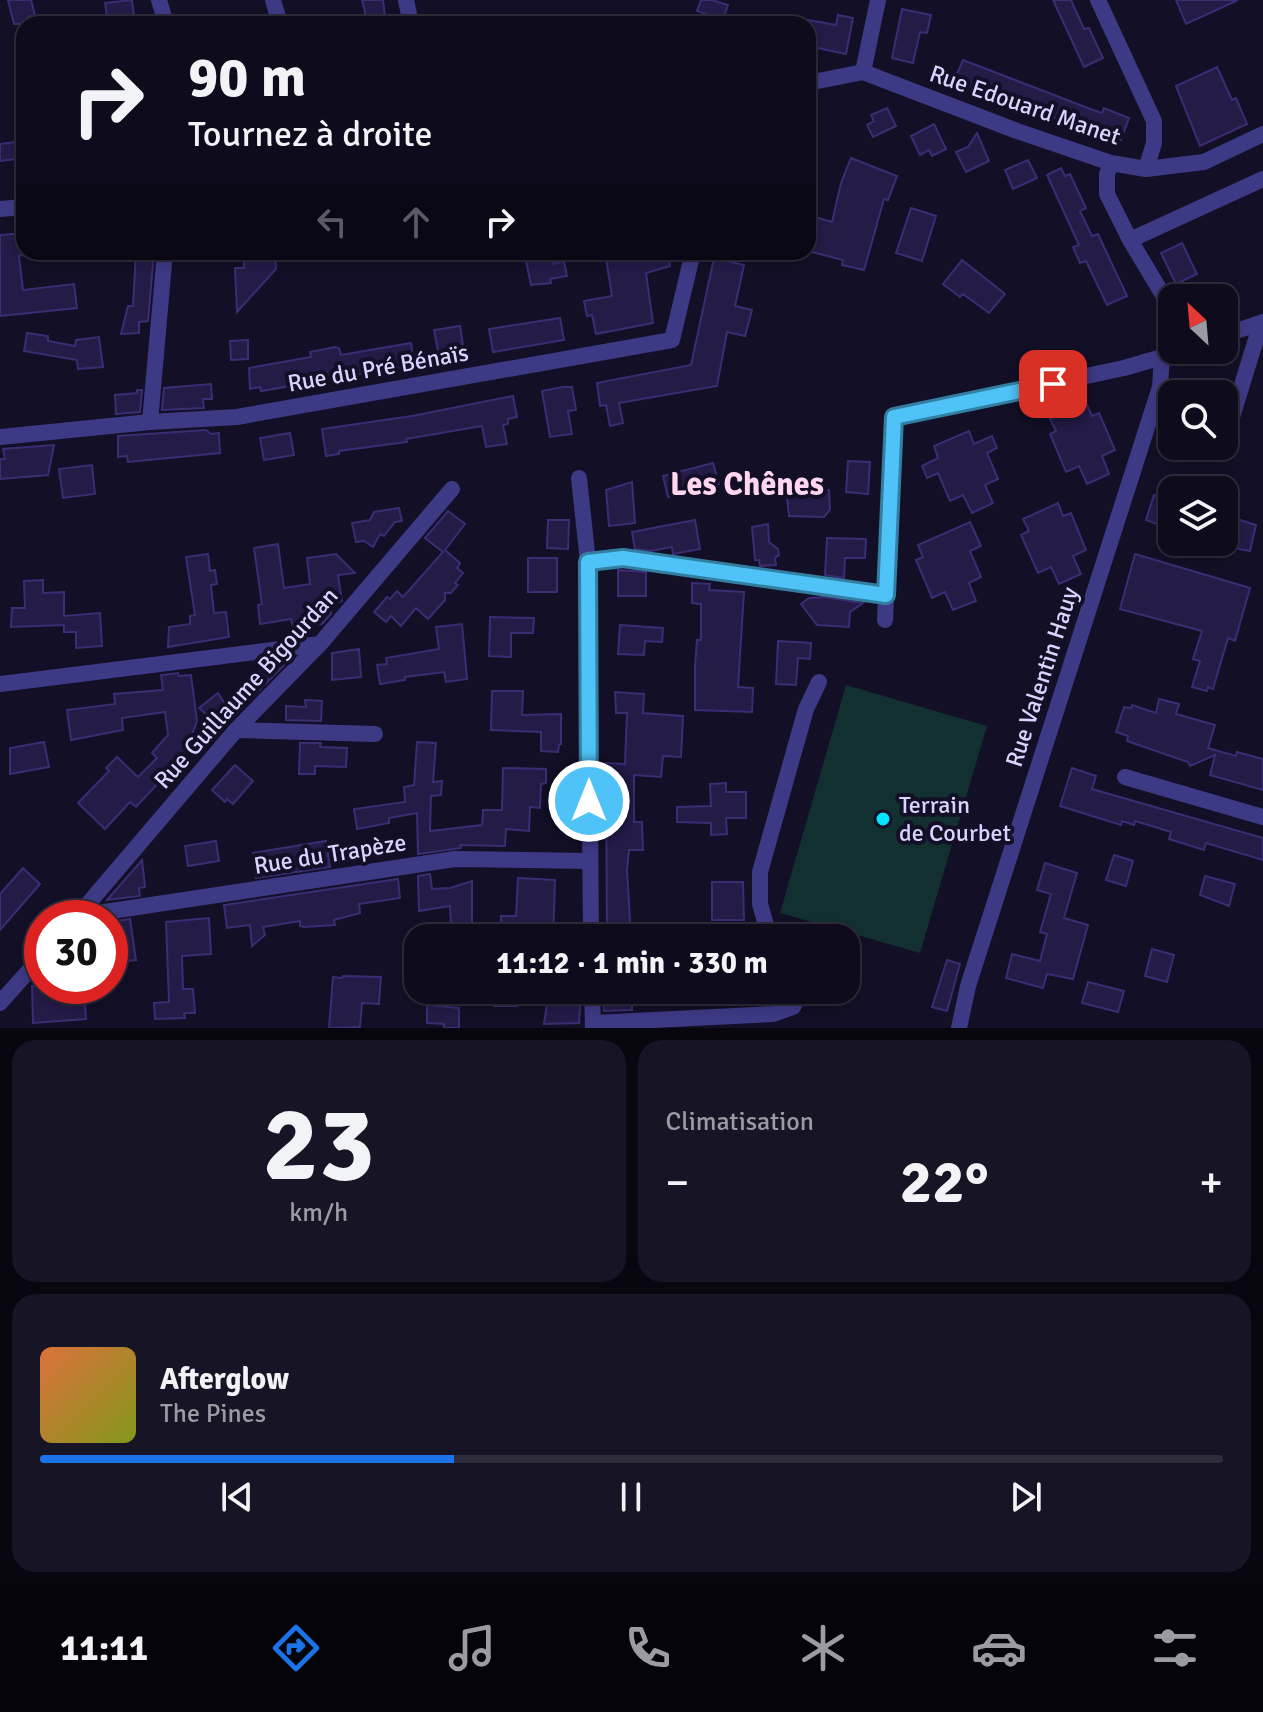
<!DOCTYPE html>
<html lang="fr">
<head>
<meta charset="utf-8">
<style>
	:root { --surface:#0e0b1c; --page:#171425; --text:#f1f3f6; --muted:#9b9ba3; --line:#2e2b3b; --accent:#1a73e8 }
	body { margin:0; font-family:Signika,sans-serif; background:var(--page); color:var(--text); height:100vh; display:flex; flex-direction:column; font-size:30px; white-space:nowrap }
	* { box-sizing:border-box; margin:0 }
	p { font-size:26px; color:var(--muted) }
	.icon { flex:none; width:44px; height:44px; fill:none; stroke:currentColor; stroke-width:2; stroke-linecap:round; stroke-linejoin:round }
	.map { position:relative; height:1028px; overflow:hidden }
	.details { display:flex; flex-direction:column; gap:12px; padding:12px; background:#08060f; flex:1 }
	.details>* { flex:none }
	.guide { position:absolute; left:16px; top:16px; width:800px; height:244px; border-radius:24px; box-shadow:0 4px 12px #0003,0 0 0 2px var(--line); background:#0e0b1c; color:var(--text); overflow:hidden }
	.needle { width:52px; rotate:334deg }
	.buttons { position:absolute; left:1158px; top:284px; display:grid; gap:16px }
	.buttons a { display:grid; place-items:center; width:80px; height:80px; border-radius:16px; background:var(--surface); box-shadow:0 4px 12px #0003,0 0 0 2px var(--line); font-size:40px }
	.speed { position:absolute; left:24px; top:900px; display:flex; gap:16px; font-size:40px; font-weight:700; text-align:center }
	.speed>* { display:grid; place-content:center; width:104px; height:104px; border-radius:50%; background:var(--surface); box-shadow:0 4px 12px #0003,0 0 0 2px var(--line); line-height:1 }
	.speed .limit { border:12px solid #d22; background:#fff; color:#111 }
	.pin { position:absolute; display:grid; place-items:center; width:68px; height:68px; color:#fff; margin:-34px; border-radius:16px; box-shadow:0 4px 12px #0006 }
	.me { position:absolute; width:88px; margin:-44px; rotate:0deg; stroke-linejoin:round; filter:drop-shadow(0 0 6px #0008) }
	.turn { display:flex; align-items:center; gap:28px; height:168px; padding:0 40px; font-size:36px }
	.turn .icon { width:104px; height:104px; stroke-width:2.5 }
	.turn b { display:block; font-size:56px; line-height:68px }
	.lanes { display:flex; align-items:center; height:76px; padding:0 40px; background:#0003; justify-content:center; gap:40px; direction:ltr }
	.lanes .off { opacity:.35 }
	.big { font-size:60px; font-weight:800; line-height:1.1 }
	.details .card { flex:1; display:flex; flex-direction:column; justify-content:center; gap:12px; min-width:0; padding:0 28px; border-radius:24px; background:var(--page) }
	.details .dial { align-items:center; gap:0 }
	.dial b { font-size:104px; line-height:1 }
	.song { display:flex; align-items:center; gap:24px }
	.cover { width:96px; height:96px; border-radius:12px; background:linear-gradient(135deg,hsl(20 70% 55%),hsl(70 70% 35%)) }
	.played { height:8px; border-radius:4px; background:linear-gradient(90deg,var(--accent) 35%,var(--line) 35%) }
	.keys { display:flex; justify-content:space-around; direction:ltr }
	.heat { display:flex; justify-content:space-between; align-items:center; font-size:44px; direction:ltr }
	.details .tiles { flex:1; display:grid; gap:12px; grid-template-columns:1fr 1fr }
	.card:last-child { grid-column:span 2 }
	.trip { position:absolute; left:404px; top:924px; width:456px; height:80px; border-radius:24px; background:var(--surface); box-shadow:0 4px 12px #0003,0 0 0 2px var(--line); font-weight:800; line-height:80px; text-align:center }
	.tabs { display:flex; height:128px; justify-content:space-around; align-items:center; background:#06040b; color:var(--muted) }
	.tabs .icon { width:56px; height:56px }
	.tabs .selected { color:var(--accent) }
	.tabs b { font-size:36px; color:var(--text) }
	.map>svg:first-child { display:block }
	.green { fill:#12302f }
	.building { fill:#241b47; stroke:#3b2d73; stroke-width:2 }
	.lines { fill:none; stroke-linecap:round; stroke-linejoin:round }
	.street { stroke:#3d3a85; stroke-width:16 }
	.route-casing { stroke:#337fa1; stroke-width:20 }
	.route { stroke:#4fc3f7; stroke-width:14 }
	.poi-dot { fill:#00e5ff; stroke:#130f26; stroke-width:3 }
	.labels { text-anchor:middle; dominant-baseline:central; stroke-width:8; stroke-linejoin:round; paint-order:stroke }
	.street-label { font-size:24px; fill:#d9d4ff; stroke:#130f26 }
	.poi-label { font-size:24px; fill:#d9d4ff; stroke:#130f26; text-anchor:start }
	.district-label { font-size:32px; font-weight:bold; fill:#ffd6f0; stroke:#130f26 }
</style>
</head>
<body>
<div class="map">
<svg width="1263" height="1028" viewBox="0 0 1263 1028">
	<rect width="100%" height="100%" fill="#130f26"/>
	<path class="green" d="M846 685 987 726 920 953 780 913Z"/>
	<path class="building" d="M8 0H31L35 15 28 17 29 24H14Z
		M132 0 135 24H108L105 3Z
		M362 0H383L386 24H368Z
		M701 0H712L728 5 723 20 697 11Z
		M1053 0H1071L1084 29 1089 28 1103 58 1084 67Z
		M1176 0H1238L1186 24Z
		M902 9 931 15 927 33 920 32 913 63 892 58Z
		M838 15 853 18 846 54 808 46V20L836 25Z
		M963 60 1093 110 1102 113 1104 108 1129 118 1121 140 1094 132 1095 128 1066 116 1064 122 1047 115 1049 111 1024 102 1022 106 1006 100 1007 95 980 86 979 90 963 84 964 79 956 76Z
		M1217 67 1232 100 1236 98 1247 124 1200 146 1176 86Z
		M887 108 896 126 873 137 867 125 874 121 871 115Z
		M934 124 946 149 932 156 929 150 920 155 911 136Z
		M977 133 989 161 966 172 956 152 968 147Z
		M24 141V158L0 161V144Z
		M851 158 897 176 888 200 884 199 864 270 842 265 843 260 808 251V221L814 222 815 217 832 222 841 183Z
		M1028 160 1037 178 1013 189 1005 170Z
		M1061 168 1065 176 1070 174 1086 208 1080 211 1092 236 1098 234 1127 296 1107 305 1086 261 1080 263 1073 247 1079 245 1047 175Z
		M911 208 936 216 922 261 896 253Z
		M24 233V255L19 256 23 290 74 284 77 308 0 316V235Z
		M1182 243 1197 274 1176 284 1161 253Z
		M136 252H154L148 321 139 322V333L121 334 128 306H133Z
		M244 252 275 254 276 269 237 312 235 268H244Z
		M605 252H667L670 266 646 273 653 323 596 334 592 315 587 316 584 301 612 296Z
		M552 257 554 264 564 261 567 276 550 279 551 283 531 285 526 261Z
		M714 258 744 265 735 306 752 310 745 336 727 332 717 386 619 403 623 423 610 426 606 405 600 406 597 383 691 365Z
		M962 260 1005 294 989 313 963 294 960 297 943 284Z
		M560 318 564 340 493 352 489 329Z
		M460 326 464 352 447 354 446 350 438 351 434 330Z
		M27 333 48 336V341L75 346 76 340 99 337 103 367 78 369 77 360 24 351Z
		M248 340V359L231 360 230 341Z
		M411 343 414 365 261 391 260 387 250 389 249 368 311 357 310 352 335 347 339 348 341 355Z
		M211 384 212 399H203L204 408 162 410 164 388Z
		M563 387H572L576 410 568 411 572 434 550 437 542 391Z
		M137 390H142L140 412 116 414 115 395 137 393Z
		M513 396 517 417 508 419V424L503 425 507 444 486 447 482 426 406 439 407 442 339 451V454L326 456 322 429 412 416Z
		M1086 403 1092 416 1099 413 1115 450 1102 456 1109 474 1087 484 1079 466 1066 472 1050 434 1056 431 1050 419Z
		M206 430 211 434 219 433 220 453 128 462 127 456 118 457V436Z
		M969 431 974 444 992 436 997 448 987 453 998 479 985 485 993 503 972 513 963 495 950 501 938 473 927 478 922 466 938 458 934 446Z
		M290 433 294 455 264 460 260 438Z
		M54 445 48 475 0 479V459H5L3 449Z
		M848 461 870 462 868 494 846 492Z
		M713 463 719 484 668 497 663 476Z
		M92 465 95 494 63 498 59 469Z
		M632 482 635 523 609 526 606 490Z
		M803 488 804 492 829 490 830 510 824 517 789 516 786 489Z
		M1154 495 1172 500V530L1146 520Z
		M1058 503 1063 516 1071 513 1086 550 1073 556 1081 574 1059 584 1051 567 1038 573 1021 535 1029 531 1023 519Z
		M399 508 402 521 395 522 384 536 380 534 373 547 364 541 356 542 352 523 370 520 374 512Z
		M448 511 465 524 445 550 460 563 457 568 463 573 455 583 458 585 451 593H445V600L428 619 416 608 401 626 391 616 386 622 374 612 387 597 390 599 397 591 403 597 443 552 425 538Z
		M1224 515 1256 525 1250 551 1224 546Z
		M548 520H569L568 549 547 548Z
		M695 520 700 549 673 554 672 547 651 551 635 549 632 532Z
		M970 522 981 546 970 551 981 577 969 583 976 601 953 610 945 592 932 598 916 560 923 557 918 545Z
		M768 524 769 542 778 549 779 555 775 558 776 565 760 566 759 560H755L752 527Z
		M827 538 866 539 865 558H845L844 578 825 575Z
		M278 544 284 588 310 584 307 558 336 554 355 573 338 575 342 601 330 605 331 614 322 624 293 628 291 619 260 624 258 605 262 604 254 548Z
		M208 554 210 571 215 570 217 584 211 585 214 613 226 612 229 637 168 647 169 627 190 624V616L195 615 186 557Z
		M1135 554 1250 588 1235 641 1228 638 1213 689 1208 687 1207 691 1192 687 1200 661 1193 659 1202 631 1120 609Z
		M528 558H557V592H528Z
		M618 570 646 572V596H618Z
		M43 580V593L64 592V616L100 613 102 646 76 648V632H64V625L11 627 12 608H25L24 581Z
		M692 583 710 584 709 590 744 592 738 687 753 688 752 712 695 710V666L697 640H701V604L692 603Z
		M824 597 844 600 863 603 850 612 849 627 817 625 801 604 809 598Z
		M490 617 534 618 533 633H511V657L489 656Z
		M462 624 467 679 446 682 444 672 405 677V680L380 684 377 665 387 664 386 658 439 649 436 627Z
		M620 625 663 628 662 642 645 641 644 655 618 654Z
		M778 641 811 643 810 659 798 658 796 685 776 684Z
		M359 649 361 677 332 680V653Z
		M278 660 284 665 237 713 229 706 268 662Z
		M178 673 179 676 191 675 197 721 189 743 193 746 136 807 130 802 105 829 78 803 109 771 106 768 117 757 138 777 157 758 152 753 168 735 165 712 122 718 123 730 71 740 67 710 115 704 114 694 163 690 161 675Z
		M492 691H523L522 715 561 714V744L559 745 558 752 541 751V732L491 730Z
		M615 692 644 694 643 713 683 716 681 757 663 756 661 777 634 775V822H642L643 850H629L627 870 631 938H607L606 763 625 764 627 713H616Z
		M218 693 232 714 220 727 199 708Z
		M1159 699 1179 704 1176 714 1215 725 1208 748 1236 756 1237 752 1263 759V790L1210 775 1215 755 1190 766 1188 762 1127 741 1128 736 1116 732 1124 707 1131 708 1132 705 1156 713Z
		M305 700 322 701 321 721 286 720V706L306 707Z
		M44 742 49 767 10 774V748Z
		M417 742 436 743 433 782 442 781 441 795 431 796 430 831 482 825 483 810H502L503 768 546 769V783L541 784 540 808 530 807 529 831 506 829 505 846 460 845 461 848 418 854 417 813 389 818V823L357 829 354 809 405 802 404 787 414 785Z
		M300 743H321L320 747 347 748 346 767 315 766V774H299Z
		M235 765 253 781 233 804 227 799 225 802 212 790Z
		M1072 768 1096 776 1092 789 1263 838V860L1206 843 1204 850 1169 839 1171 832 1135 821 1134 825 1122 821 1121 825 1060 806Z
		M726 783V792H746V818H726L727 834 711 835V823L677 822V807L711 806 710 784Z
		M216 841 219 861 188 866 185 846Z
		M326 841 330 867 256 878 253 853Z
		M1114 855 1133 861 1126 886 1106 880Z
		M142 860 145 887 139 888 140 896 107 900Z
		M1045 863 1077 873 1064 918 1088 925 1073 979 1047 974 1043 988 1006 978 1012 954 1040 961 1047 934 1040 932 1051 894 1037 890Z
		M23 868 40 884 0 930V894Z
		M430 874 432 889 450 888 472 881V924L451 925 450 906 419 911 418 876Z
		M1205 876 1235 884 1229 906 1200 895Z
		M518 878 555 880 553 938H500L501 916H516Z
		M398 879 400 898 359 904 360 913 334 920 335 925 304 927 300 926V921L263 927 265 935 252 946 250 925 227 928 224 905Z
		M712 882H743L744 920H712Z
		M209 918 211 954 182 956 183 989H193L195 1013H184L185 1018 155 1019 154 1003 169 1002 166 922Z
		M130 919 136 960 110 963V922Z
		M1152 949 1174 955 1167 982 1145 976Z
		M947 960 960 964 947 1011 932 1007Z
		M343 976 381 977 379 1004 362 1003 360 1027 329 1028 333 977 342 978Z
		M1088 982 1124 991 1118 1012 1082 1003Z
		M32 986H84L86 1019 33 1023Z
		M494 990H517V1006H494Z
		M549 990H581L579 1023 544 1024Z
		M603 990H632V1010L604 1011Z
		M427 1005 459 1008V1028H444V1024L427 1023Z"/>
	<g class="lines">
		<path class="street" d="M159 0 166 24
			M273 0 280 24
			M406 0 411 24
			M1098 0 1154 121V143L1146 169
			M863 72 1017 131 1111 163 1146 169 1204 162 1263 134
			M863 72 878 0
			M808 83 863 72
			M1111 163 1107 174V194L1130 240 1163 295
			M0 209 24 207
			M1130 240 1263 179
			M1224 335 1263 322
			M150 422 165 252
			M0 437 150 422 237 417 672 340 693 252
			M1224 443 1261 323
			M579 478 588 562 591 938
			M588 562 623 558 886 595
			M885 620 894 417 1124 368 1162 357
			M0 684 320 644
			M236 730 375 734
			M1125 777 1263 817
			M78 916 455 859 590 861
			M76 918 236 730 320 644 452 489
			M773 938 768 932 760 904V872L806 709 819 682
			M592 990 593 1028
			M0 1003 42 956
			M593 1023 773 1014 793 1007 802 990
			M959 1028 968 986 1160 387 1162 357 1177 350"/>
	</g>
	<g class="lines">
		<defs>
			<path id="route" d="M589 801 588 562 623 558 886 595 894 417 1053 384"/>
		</defs>
		<use href="#route" class="route-casing"/>
		<use href="#route" class="route"/>
	</g>
	<circle class="poi-dot" cx="883" cy="819" r="8"/>
	<g class="labels">
		<g class="street-label">
			<text transform="translate(1025 105) rotate(19)">Rue Edouard Manet</text>
			<text transform="translate(378 368) rotate(-10)">Rue du Pré Bénaïs</text>
			<text transform="translate(1042 677) rotate(-72)">Rue Valentin Hauy</text>
			<text transform="translate(246 688) rotate(-48)">Rue Guillaume Bigourdan</text>
			<text transform="translate(330 854) rotate(-9)">Rue du Trapèze</text>
		</g>
		<g class="poi-label">
			<text x="899" y="805">Terrain<tspan x="899" dy="28">de Courbet</tspan></text>
		</g>
		<g class="district-label">
			<text x="747" y="484">Les Chênes</text>
		</g>
	</g>
</svg>
<div class="buttons">
<a><svg class="needle" viewBox="-14 -14 28 28"><path d="M0-13l5 13h-10z" fill="#e53935"/><path d="M0 13l5-13h-10z" fill="#9b9ba3"/></svg></a>
<a><svg class="icon" aria-label="search" viewBox="0 0 24 24"><circle cx="10" cy="10" r="6"/><path d="M15 15l6 6"/></svg></a>
<a><svg class="icon" aria-label="layers" viewBox="0 0 24 24"><path d="M12 4l9 5-9 5-9-5zM3 14l9 5 9-5"/></svg></a>
</div>
<div class="speed"><div class="limit">30</div></div>
<div class="pin" style="left:1053px;top:384px;background:#d93025"><svg class="icon" aria-label="arrive" viewBox="0 0 24 24"><path d="M6 21V4h12l-3 4 3 4H6"/></svg></div>
<svg class="me" style="left:589px;top:801px" viewBox="-20 -20 40 40"><circle r="17" fill="#4fc3f7" stroke="#fff" stroke-width="3"/><path d="M0-11L8 9 0 5-8 9z" fill="#fff"/></svg>
<div class="trip">11:12 · 1 min · 330 m</div>
<div class="guide">
<div class="turn"><svg class="icon" aria-label="right" viewBox="0 0 24 24"><path d="M7 20v-9h11M14 6l5 5-5 5"/></svg><div><b>90 m</b>Tournez à droite</div></div>
<div class="lanes"><svg class="icon off" aria-label="left" viewBox="0 0 24 24"><path d="M17 20v-9H6M10 6l-5 5 5 5"/></svg><svg class="icon off" aria-label="ahead" viewBox="0 0 24 24"><path d="M12 20V5M6 11l6-6 6 6"/></svg><svg class="icon" aria-label="right" viewBox="0 0 24 24"><path d="M7 20v-9h11M14 6l5 5-5 5"/></svg></div>
</div>
</div>
<section class="details">
<div class="tiles">
<div class="card dial"><b>23</b><p>km/h</p></div>
<div class="card"><p>Climatisation</p>
<div class="heat"><a>−</a><b class="big">22°</b><a>+</a></div>
</div>
<div class="card">
<div class="song"><i class="cover"></i><div><b>Afterglow</b><p>The Pines</p></div></div>
<div class="played"></div>
<div class="keys"><svg class="icon" aria-label="previous" viewBox="0 0 24 24"><path d="M18 5L8 12l10 7zM5 5v14"/></svg><svg class="icon" aria-label="pause" viewBox="0 0 24 24"><path d="M8 5v14M16 5v14"/></svg><svg class="icon" aria-label="next" viewBox="0 0 24 24"><path d="M6 5l10 7-10 7zM19 5v14"/></svg></div>
</div>
</div>
</section>
<nav class="tabs">
<b>11:11</b>
<svg class="icon selected" aria-label="directions" viewBox="0 0 24 24"><path d="M12 3l9 9-9 9-9-9zM9 14v-3h6M13 9l2 2-2 2"/></svg>
<svg class="icon" aria-label="music" viewBox="0 0 24 24"><path d="M9 18V5l10-2v13"/><circle cx="6" cy="18" r="3"/><circle cx="16" cy="16" r="3"/></svg>
<svg class="icon" aria-label="phone" viewBox="0 0 24 24"><path d="M5 4h4l2 5-3 2q2 4 5 5l2-3 5 2v4C11 20 4 13 5 4z"/></svg>
<svg class="icon" aria-label="climate" viewBox="0 0 24 24"><path d="M12 3v18M4 7l16 10M4 17L20 7"/></svg>
<svg class="icon" aria-label="car" viewBox="0 0 24 24"><path d="M5 17H2v-5l4-1 3-4h7l3 4 3 1v5h-3M9 17h6M6 11h13"/><circle cx="7" cy="17" r="2"/><circle cx="17" cy="17" r="2"/></svg>
<svg class="icon" aria-label="filters" viewBox="0 0 24 24"><path d="M4 7h16M4 17h16"/><circle cx="9" cy="7" r="2"/><circle cx="15" cy="17" r="2"/></svg>
</nav>
</body>
</html>
